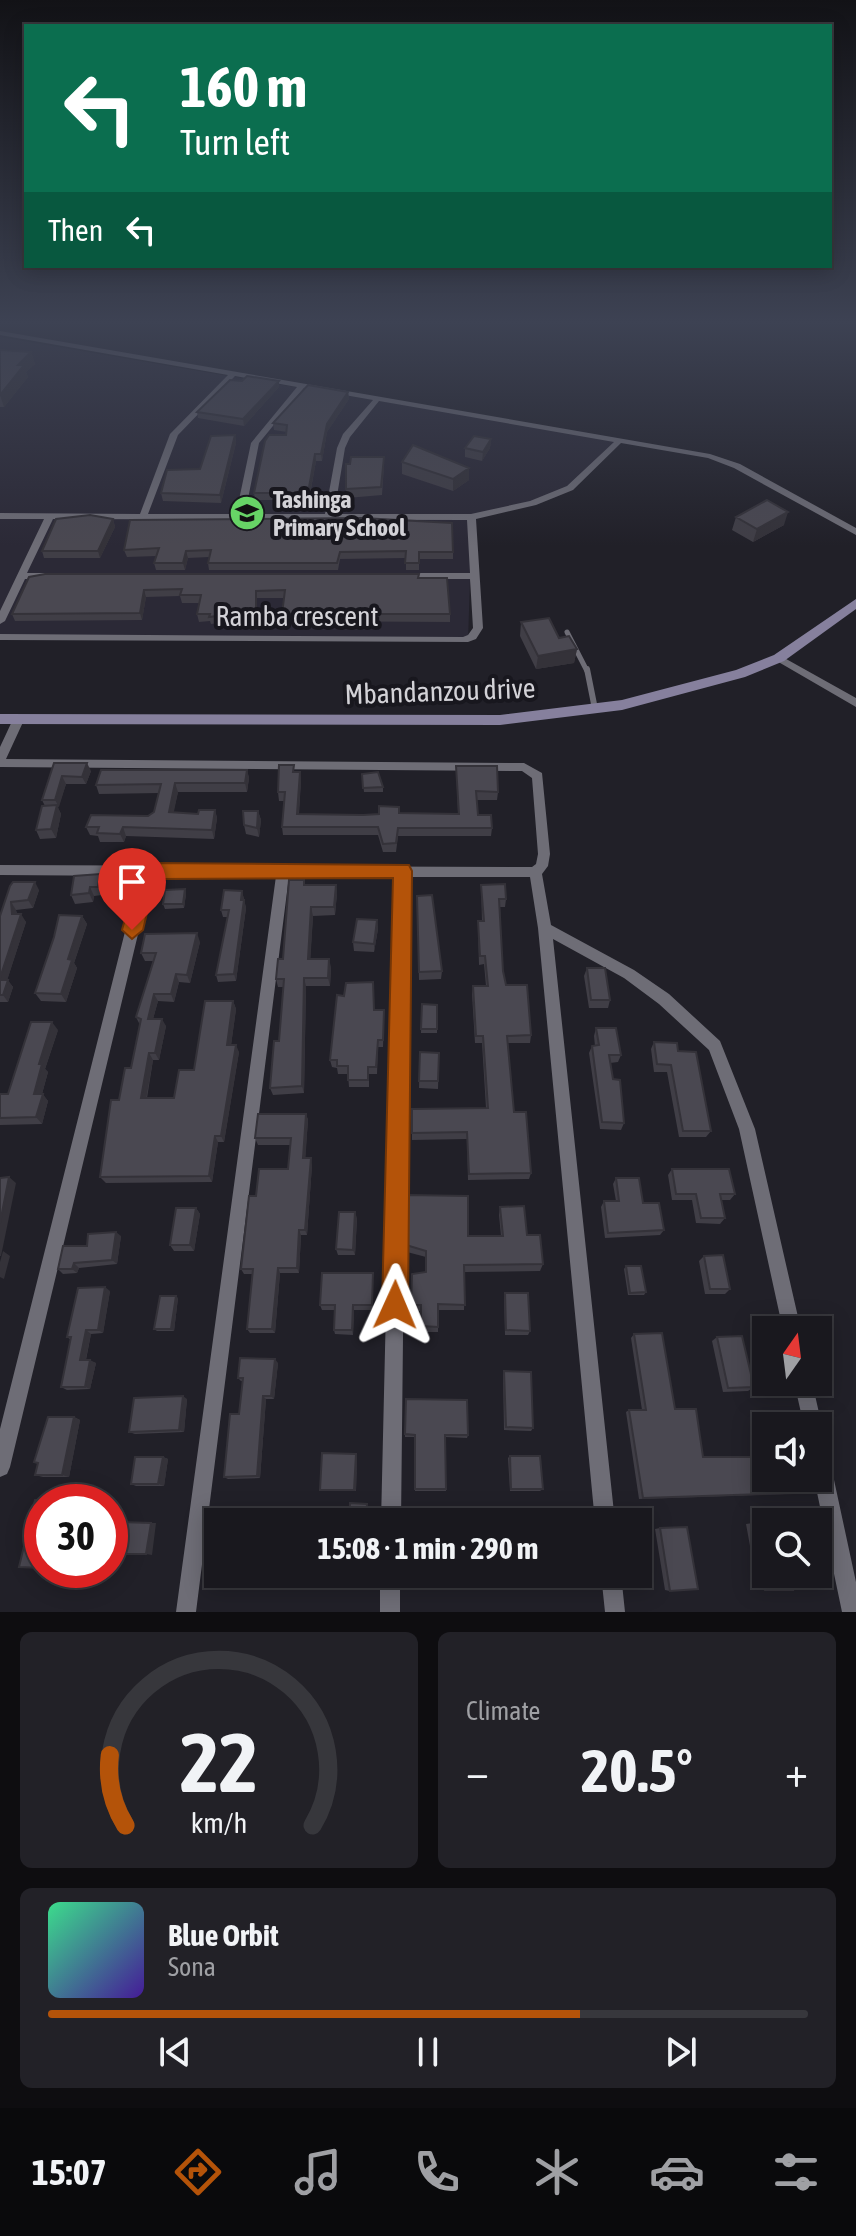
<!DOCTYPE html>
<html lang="en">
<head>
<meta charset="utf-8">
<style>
	:root { --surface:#19181e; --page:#222127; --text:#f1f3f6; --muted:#9fa0a4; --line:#37373c; --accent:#b45309 }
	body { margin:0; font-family:"Asap Condensed",sans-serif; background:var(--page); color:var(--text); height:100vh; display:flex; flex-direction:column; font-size:30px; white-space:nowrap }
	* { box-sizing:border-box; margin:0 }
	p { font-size:26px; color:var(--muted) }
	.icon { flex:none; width:44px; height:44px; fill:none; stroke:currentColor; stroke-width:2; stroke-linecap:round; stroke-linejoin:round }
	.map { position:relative; height:1612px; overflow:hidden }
	.drawer { display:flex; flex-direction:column; gap:20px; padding:20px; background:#0e0d10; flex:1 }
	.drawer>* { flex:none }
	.top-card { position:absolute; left:24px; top:24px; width:808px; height:244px; border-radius:0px; box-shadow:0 4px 20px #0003,0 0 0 2px var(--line); background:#0b6e4f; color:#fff; overflow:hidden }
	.needle { width:52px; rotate:14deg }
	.controls { position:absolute; left:752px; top:1316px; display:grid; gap:16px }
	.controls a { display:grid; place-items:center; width:80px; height:80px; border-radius:0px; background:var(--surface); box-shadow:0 4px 20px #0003,0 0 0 2px var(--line); font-size:40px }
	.speed { position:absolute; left:24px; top:1484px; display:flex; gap:16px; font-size:40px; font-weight:700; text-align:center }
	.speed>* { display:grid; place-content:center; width:104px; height:104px; border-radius:50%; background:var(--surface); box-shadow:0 4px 20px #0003,0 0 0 2px var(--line); line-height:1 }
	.speed .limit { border:12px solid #d22; background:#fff; color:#111 }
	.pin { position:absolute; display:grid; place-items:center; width:68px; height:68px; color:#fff; margin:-82px -34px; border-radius:50% 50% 50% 0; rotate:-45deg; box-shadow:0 0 8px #0007 }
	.pin .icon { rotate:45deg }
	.me { position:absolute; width:88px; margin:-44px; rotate:1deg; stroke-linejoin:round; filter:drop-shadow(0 0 6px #0008) }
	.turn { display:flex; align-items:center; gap:28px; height:168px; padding:0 24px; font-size:36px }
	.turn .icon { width:104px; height:104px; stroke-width:2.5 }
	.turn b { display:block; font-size:56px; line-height:68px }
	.then { display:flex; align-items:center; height:76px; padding:0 24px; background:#0003; gap:16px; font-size:30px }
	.big { font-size:60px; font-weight:700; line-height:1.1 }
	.drawer .widget { flex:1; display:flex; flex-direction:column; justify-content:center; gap:12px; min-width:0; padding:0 28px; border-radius:12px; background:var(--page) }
	.drawer .dial { align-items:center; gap:0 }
	.dial svg { height:208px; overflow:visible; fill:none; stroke:var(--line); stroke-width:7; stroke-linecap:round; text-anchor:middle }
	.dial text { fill:var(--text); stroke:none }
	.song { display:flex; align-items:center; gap:24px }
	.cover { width:96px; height:96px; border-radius:12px; background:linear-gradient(135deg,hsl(150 70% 55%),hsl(260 70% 35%)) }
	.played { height:8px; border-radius:4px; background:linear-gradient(90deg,var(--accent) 70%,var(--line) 70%) }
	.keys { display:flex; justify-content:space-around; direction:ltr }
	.heat { display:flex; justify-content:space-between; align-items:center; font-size:44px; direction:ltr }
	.drawer .tiles { flex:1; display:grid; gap:20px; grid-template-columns:1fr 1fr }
	.widget:last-child { grid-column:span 2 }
	.trip { position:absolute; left:204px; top:1508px; width:448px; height:80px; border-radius:0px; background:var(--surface); box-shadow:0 4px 20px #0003,0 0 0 2px var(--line); font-weight:700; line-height:80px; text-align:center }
	.menu { display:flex; height:128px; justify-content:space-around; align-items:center; background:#0a0a0c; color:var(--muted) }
	.menu .icon { width:56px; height:56px }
	.menu .current { color:var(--accent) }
	.menu b { font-size:36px; color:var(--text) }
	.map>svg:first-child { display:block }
	.built { fill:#2b2936 }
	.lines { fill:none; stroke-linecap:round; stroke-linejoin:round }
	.lane-far1 { stroke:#6e6d76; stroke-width:5 }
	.lane { stroke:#6e6d76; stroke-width:6 }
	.street { fill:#6e6d76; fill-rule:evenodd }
	.secondary { fill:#86809d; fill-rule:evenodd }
	.wall { fill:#403e46 }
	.shaded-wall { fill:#343239 }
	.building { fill:#4a4851; stroke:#343239; stroke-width:2 }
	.route { fill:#b45309; stroke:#753606; stroke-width:2 }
	.labels { text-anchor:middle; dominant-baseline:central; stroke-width:8; stroke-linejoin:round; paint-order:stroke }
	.far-poi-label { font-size:24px; font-weight:bold; fill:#d3d2d7; stroke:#18171e; text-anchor:start }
	.street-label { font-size:28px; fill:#d3d2d7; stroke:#18171e }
</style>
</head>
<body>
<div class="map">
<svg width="856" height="1612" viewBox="0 0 856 1612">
	<rect width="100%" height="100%" fill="#212028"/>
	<path class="built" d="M0 337 222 375 622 441 556 497 472 519 468 641 0 635Z"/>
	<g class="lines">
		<path class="lane-far1" d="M567 632 587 671"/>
		<path class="lane" d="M587 669 595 709"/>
		<path class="street" d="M0 331 710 454 740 464 856 528V535L734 468 708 458 621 443 573 490 536 505 476 519 483 628 476 639 468 642 0 640V634L463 637 468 635 473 628 470 579H405L400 576 405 573H470L467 520 53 519 27 573H51L56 576 51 579H25L5 621 0 624V611L44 519H0V513L140 514 170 434 228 375 0 335ZM235 376 297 387 251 443 236 514H148L178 435ZM304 388 373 400 343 434 337 448 325 514H245L259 443ZM379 401 614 442 567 486 530 501 471 514H334L345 448 350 437Z
			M779 655 856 698V707L775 660 774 658 775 656Z
			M18 716 24 720 6 759 524 763 542 773 550 854 548 866 542 874 551 925 634 970 669 994 720 1041 755 1129 801 1330H783L739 1129 709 1050 659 1004 624 978 553 939 615 1522H595L538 928 530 877H408L401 1522H381L396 877 289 876 196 1612H176L276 876H152L10 1467 7 1474 0 1477V1429L139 876 0 875V865L532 867 536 864 538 854 532 778 522 771 0 767V747L14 717Z
			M794 1382H812L822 1426 820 1433H818V1426H804Z
			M818 1442 825 1445 828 1452 856 1582V1612H842L814 1478H818Z
			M380 1574H400V1612H380Z
			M601 1574H621L625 1612H605Z"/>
		<path class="secondary" d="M856 599V609L784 661 745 677 622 710 500 725 0 724V714L500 715 622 700 736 670 774 655Z"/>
	</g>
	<path class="wall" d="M0 350 31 352 35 364 26 372 28 377 4 407H0Z
		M242 381H279V387L244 426 198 418 197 412Z
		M348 392 349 399 327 432 322 461H316L309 500H255L254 493 286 435 287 432 274 430 273 423Z
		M235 435 236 443 221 503 163 501 161 493 200 469Z
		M491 439 490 448 482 461 465 457V448Z
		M402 462 469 468V480L453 491 402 474Z
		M384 465 382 495 347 498 346 489Z
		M736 517 784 525 753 542 732 530Z
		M113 519 115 527 100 558H44L42 551Z
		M130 520 453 552V559H419V570H406V558L340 559 338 570H209L208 563 209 557 188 558 185 570H156L154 563 157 556 127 557 124 550Z
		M29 577 418 578 450 614V622L283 621 282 614 284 598H257V619L211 624 210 621 199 622 197 614 199 603H182L180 596 146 597 142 620 15 621 12 614Z
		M521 622 559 638 577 649 574 663 536 669 520 636Z
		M54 763 91 771 86 784H66L58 808 61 814 56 838 40 839 36 830 45 806 42 800Z
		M456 766 498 792 497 800H477L478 815 492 828 491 836H398L396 852H383L378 835H283L282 827 284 801H279L278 792 295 772H300L301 780 299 814 363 815 399 813 458 814Z
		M247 770 249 778 247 792H178L173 813 198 814 215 810 217 818 214 839 126 836 124 842H100L98 836 90 835 86 827 148 816 154 812 159 793 99 794 96 785Z
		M362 774 383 787V792H364Z
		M258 811 261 820 259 837 246 834 244 825Z
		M100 874 104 883 102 895 94 896 93 902 75 904 71 895Z
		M305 885H336L337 893 335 915 313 916 310 959 331 967 330 986H306L304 1093 273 1095 270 1088 279 1041 283 987H278L276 979 283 959Z
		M481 885 506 899 505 907H500L503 971 506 985 531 1035 530 1043H508L514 1112 531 1173 529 1179 468 1180 467 1139 412 1140V1109L486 1108 482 1043H475L472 994 473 986H486L484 964 479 965 478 929V921H482Z
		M10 886 39 890 33 908 16 910 17 914 26 922 7 980 13 987 8 1002H0V916Z
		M185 889 186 894 184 908 165 909 163 904Z
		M242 891 246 908 236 981 218 982 216 975 228 917H223L221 910Z
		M417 896 442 971 441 979 419 980Z
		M82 916 87 924 74 963 77 968 66 1002 41 1001 35 993Z
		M377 920 378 929 374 952 354 951 353 942Z
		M200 942 190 983 179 982 174 1002 158 1001 153 1019 166 1026 159 1060H153L147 1098H174L194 1070 233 1001 236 1009 231 1045 239 1052 224 1142H218L212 1182 106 1183 100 1177 119 1100 131 1068 140 1025 136 1017 153 961H145L141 953Z
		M587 968 610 1000 608 1008H589L584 976Z
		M422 1004 437 1005V1033H421Z
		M374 1010H384V1018L383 1047H378L377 1074H369V1087H349L348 1074H338L337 1068 332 1067 330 1060Z
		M596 1028 621 1055 618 1062 610 1063 613 1079 624 1123 621 1130 600 1129 589 1053 592 1046H595L594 1036Z
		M58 1030 45 1069 48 1072 42 1094 48 1101 42 1124 0 1125V1094H8Z
		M654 1042 678 1051 711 1131 706 1137H679L667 1072H654L651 1049Z
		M420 1052 439 1053 438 1089 419 1088Z
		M306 1114 308 1120 305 1158 312 1165 307 1235H301L299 1273H280L275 1333H250L247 1329 253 1274H244L241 1269 256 1196 288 1169 291 1145H258L255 1138Z
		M672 1169 735 1194 730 1200H721L725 1218 720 1224 696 1223 692 1200H672L668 1175Z
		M616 1178 643 1203 664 1230 660 1235 605 1238 601 1207 604 1201H616L613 1184Z
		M500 1207 527 1235 543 1264 540 1271 465 1272 464 1310H438V1332H421V1311H412V1274L426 1272V1257L407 1252 406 1245 468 1236H501L499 1215Z
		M196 1208 200 1214 194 1251H174L170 1245Z
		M357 1218 355 1255H338L336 1249Z
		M121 1236 117 1264 79 1268 77 1273 63 1274 58 1269 87 1246Z
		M704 1256 730 1289 725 1294H705L699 1261Z
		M626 1266 646 1292 644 1295H628L624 1269Z
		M373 1273V1310H354L353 1335 335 1334 334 1330 335 1310H322L320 1305Z
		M110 1291 103 1333 91 1334 86 1360 96 1363 90 1389 67 1390 61 1387 71 1340 67 1337Z
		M505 1293 530 1331 528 1335H505L504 1298Z
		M178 1298 174 1331H157L154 1329Z
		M634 1334 675 1409 703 1457 793 1493 786 1494 639 1499 626 1412 629 1410H642L631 1338Z
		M717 1337 754 1387 748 1391 723 1392 712 1341Z
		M278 1363 274 1399H266L260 1478 228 1479 224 1477 239 1414 243 1381H241L238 1378Z
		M504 1371 533 1428 531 1431 504 1430 503 1375Z
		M187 1399 184 1432 135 1434 129 1432Z
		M74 1417 80 1420 69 1477H43L35 1475 38 1464 34 1462Z
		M405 1434 468 1435 467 1438 445 1437 446 1491H415V1437H405Z
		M357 1456 356 1491H322L320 1490Z
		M510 1456 543 1489 540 1491H510L508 1458Z
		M163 1457 168 1459 164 1486H136L131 1484Z
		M753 1523 765 1590H758L746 1524Z
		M660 1528 670 1591 665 1590 655 1529Z"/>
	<path class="shaded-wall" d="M31 352 35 364 26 372 28 377 4 407 0 395 18 365Z
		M279 381V387L244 426 243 419Z
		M348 392 349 399 327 432 322 461 321 454 327 424Z
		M235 435 236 443 221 503 220 495Z
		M491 439 490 448 482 461 483 452Z
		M315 454 316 461 309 500 308 493Z
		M469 468V480L453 491V479Z
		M788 512 784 525 753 542 757 529Z
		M113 519 115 527 100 558 98 551Z
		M186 551 188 558 185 570 183 563Z
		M144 590 146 597 142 620 140 613Z
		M577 649 574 663 536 669 538 656Z
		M87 763 91 771 86 784 82 777Z
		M247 770 249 778 247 792 245 783Z
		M300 772 301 780 298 822 297 814Z
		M62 776 66 784 59 807 55 800Z
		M175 783 178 792 172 821 169 812Z
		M57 805 61 814 56 838 51 829Z
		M215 810 217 818 214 839 212 830Z
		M258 811 261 820 259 837 257 828Z
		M123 827 126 836 124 842 120 834Z
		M100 874 104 883 102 895 98 887Z
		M35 882 39 890 33 908 28 900Z
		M336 885 337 893 335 915 334 907Z
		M90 887 94 896 93 902 89 893Z
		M185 889 186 894 184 908 183 904Z
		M242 891 246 908 236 981 234 974Z
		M11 902 16 910 17 922 12 914Z
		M311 907 313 916 310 967 308 959Z
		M21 914 26 922 5 987 0 981V978Z
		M82 916 87 924 74 963 77 968 66 1002 61 994 68 959Z
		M377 920 378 929 374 952V944Z
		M197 933 200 942 190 983 187 975Z
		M329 959 331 967 330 986 328 978Z
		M176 974 179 982 174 1002 171 994Z
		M304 978 306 986 304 1093 302 1086Z
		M8 980 13 987 8 1002 3 995Z
		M154 994 158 1001 151 1026 148 1019Z
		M233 1001 236 1009 230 1053 227 1045Z
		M162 1019 166 1026 159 1060 155 1053Z
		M52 1022 58 1030 45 1069 48 1072 40 1101 34 1094 39 1064Z
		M236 1045 239 1052 224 1142 221 1136Z
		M149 1053 153 1060 145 1105 141 1098Z
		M43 1094 48 1101 42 1124 36 1117Z
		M306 1114 308 1120 305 1165 303 1158Z
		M215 1136 218 1142 212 1182 209 1176Z
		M311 1158 312 1165 307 1235 305 1230Z
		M9 1177 16 1183 1 1256H0V1223Z
		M196 1208 200 1214 194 1251 190 1245Z
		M355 1212 357 1218 355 1255 353 1250Z
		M299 1230 301 1235 299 1273 297 1268Z
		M116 1232 121 1236 117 1264 112 1260Z
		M3 1251 10 1256 4 1279 0 1277V1262Z
		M74 1263 79 1268 77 1273 72 1269Z
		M278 1268 280 1273 275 1333 272 1329Z
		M105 1287 110 1291 103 1333 98 1330Z
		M176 1296 178 1298 174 1331 171 1329Z
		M353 1305 354 1310 353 1335 352 1330Z
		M86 1330 91 1334 85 1363 80 1360Z
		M275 1359 278 1363 274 1399 271 1396Z
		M90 1360 96 1363 90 1389 85 1387Z
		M183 1396 187 1399 184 1432 179 1430Z
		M263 1396 266 1399 260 1478 257 1476Z
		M74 1417 80 1420 69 1477 62 1475Z
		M356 1454 357 1456 356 1491 354 1490Z
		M163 1457 168 1459 164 1486 158 1484Z
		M151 1523H156L152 1555 146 1554Z"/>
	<path class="building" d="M0 350 31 352 18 365H24L0 395Z
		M247 376 279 381 243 419 197 412 230 380 242 381Z
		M308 385 348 392 327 424 321 454H315L308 493H254L265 441 269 435H286L287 425 273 423Z
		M235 435 220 495 161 493 167 470 200 469 211 436Z
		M474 436 491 439 483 452 465 448Z
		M413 445 469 468 453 479 402 462Z
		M351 457H384L381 487 346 489V464H350Z
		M767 500 788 512 757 529 736 517Z
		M90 515 113 519 98 551H42L56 519Z
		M362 518 452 523 453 552H419V563H405L406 551 340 552 337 563H208L211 550 186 551 183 563H154L159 548 124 550 130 520Z
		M45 574H419L418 578H447L450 614H282L285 590 256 591V611L209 617 210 614H197L201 595H180L182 589 144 590 140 613 12 614 29 577Z
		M549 618 559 638 569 636 577 649 538 656 521 622Z
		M54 763H87L82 777 62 776 55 800H42Z
		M279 765H294L293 772H300L297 814 363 815 379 814V806L399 807V813L459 814 456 766H497L498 792 476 791 478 815H491L492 828H398L396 843 383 844 378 827H282L285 792H278Z
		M101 770H247L245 783H175L169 812 198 814 199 810H215L212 830 123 827 120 834 97 833 99 827H86L91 815 148 816 154 812 161 784 96 785Z
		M378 772 383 787 363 788 362 774Z
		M57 805 51 829 36 830 42 806Z
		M243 811H258L257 828 244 825Z
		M100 874 98 887H90L89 893 71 895 74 876Z
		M289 880H304V885H336L334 907H311L308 959H329L328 978H304L302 1086 270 1088 274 1041H279L284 979H276L278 959H283Z
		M13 882H35L28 900 11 902 12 914H21L0 978V916L10 886Z
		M505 884 506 899H499L503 971 506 985H527L531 1035 507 1036 514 1112H526L531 1173 469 1174 467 1132 412 1133V1109L488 1108 483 1036H476L473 986H488L485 956H480L478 921H484L481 885Z
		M185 889 183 904H163L165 890Z
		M224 890 242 891 241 900H244L234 974 216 975 229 910H221Z
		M432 895 442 971 419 972 417 896Z
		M59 915 82 916 68 959 72 960 61 994 35 993 54 937Z
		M357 919 377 920 374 944 353 942Z
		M197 933 187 975 176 974 171 994H154L148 1019H162L155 1053H149L141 1098H174L179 1070H194L205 1001H233L227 1045H236L221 1136H215L209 1176 100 1177 111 1100H119L125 1068H131L141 1019 136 1017 156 953H141L145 934Z
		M587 968H605L610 1000H591Z
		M0 980H8L3 995H0Z
		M373 982 374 1010H384L383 1040H378L376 1067H368V1080H348V1066H337V1060H330L337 995 344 996 346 983Z
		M422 1004 437 1005V1029H421Z
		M31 1022H52L39 1064H42L34 1094H43L36 1117 0 1118V1094H8Z
		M596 1028H616L621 1055H609L613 1079 620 1080 624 1123 602 1122 592 1046 599 1045Z
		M654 1042 677 1043 678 1051 696 1052 711 1131H683L671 1065 657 1064Z
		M420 1052 439 1053 438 1081H419Z
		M258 1114H306L303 1158H311L305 1230H299L297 1268H278L272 1329H247L253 1269H241L249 1196H256L259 1169H288L291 1138H255Z
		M672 1169H729L735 1194H720L725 1218H701L696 1194H676Z
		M9 1177 0 1223V1178Z
		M616 1178H639L643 1203H659L664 1230 608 1233 604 1201H619Z
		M407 1195 468 1196V1236H503L500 1207 524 1206 527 1235H540L543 1264 464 1265 465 1305 438 1304V1327L421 1326V1305H411L412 1274 426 1272V1251L406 1245Z
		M176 1208H196L190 1245H170Z
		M339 1212H355L353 1250 336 1249Z
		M116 1232 112 1260 74 1263 72 1269H58L63 1246H87L88 1234Z
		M723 1255 730 1289H710L704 1256Z
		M626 1266H641L646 1292 630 1293Z
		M322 1273H373L372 1305H353L352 1330H334L335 1305H320Z
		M105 1287 98 1330H86L80 1360H90L85 1387H61L71 1337H67L78 1288Z
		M505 1293H528L530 1331 506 1330Z
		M160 1296H176L171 1329H154Z
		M662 1333 675 1409H696L703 1457H766V1478H790L793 1493 643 1498 629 1410H646L634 1334Z
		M742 1336 754 1387 728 1388 717 1337Z
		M240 1358 275 1359 271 1396H263L257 1476 224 1477 230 1414H239L243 1378H238Z
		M504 1371 531 1372 533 1428 506 1427Z
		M183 1396 179 1430 129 1432 134 1398Z
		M406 1399 467 1400 468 1435H445L446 1489H415V1435L405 1434Z
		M48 1417H74L62 1475H35L38 1463 34 1462Z
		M322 1453 356 1454 354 1490H320Z
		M510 1456H540L543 1489H511Z
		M135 1457H163L158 1484H131Z
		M35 1500H63L62 1502H42V1568L19 1567Z
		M350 1503 367 1504 366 1522H349Z
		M215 1520H279L278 1522H218V1559H210Z
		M411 1520H440V1522H411Z
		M120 1522 151 1523 146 1554H114Z
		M753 1523H766V1574H790L793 1590H765Z
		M687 1527 698 1589 670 1591 660 1528Z
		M345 1574H362L361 1587 344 1586Z"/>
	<linearGradient id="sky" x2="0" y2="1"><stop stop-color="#121216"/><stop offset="0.59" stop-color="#3d4253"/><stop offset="1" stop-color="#3d4253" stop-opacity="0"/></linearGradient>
	<rect width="856" height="546" fill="url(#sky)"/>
	<path class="route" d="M147 863 409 865 412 871 408 1305 404 1314 395 1318 386 1314 382 1305 393 878 155 879 143 930 132 939 122 930 138 871Z"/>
	<defs>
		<symbol id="school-disc" viewBox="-11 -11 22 22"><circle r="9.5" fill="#67d466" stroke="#18171e"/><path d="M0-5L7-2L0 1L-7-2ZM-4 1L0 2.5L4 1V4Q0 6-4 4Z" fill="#111"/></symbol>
	</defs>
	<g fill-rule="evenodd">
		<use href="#school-disc" x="227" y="493" width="40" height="40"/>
	</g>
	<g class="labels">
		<g class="far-poi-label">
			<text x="273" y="499">Tashinga<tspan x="273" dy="28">Primary School</tspan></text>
		</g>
		<g class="street-label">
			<text x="297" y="616">Ramba crescent</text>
			<text transform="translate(440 691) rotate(-2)">Mbandanzou drive</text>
		</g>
	</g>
</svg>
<div class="controls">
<a><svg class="needle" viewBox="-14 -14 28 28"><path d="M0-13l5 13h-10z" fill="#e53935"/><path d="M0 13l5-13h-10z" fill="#9fa0a4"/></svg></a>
<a><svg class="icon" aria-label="sound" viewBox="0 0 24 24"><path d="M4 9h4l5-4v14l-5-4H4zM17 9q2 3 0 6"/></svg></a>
<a><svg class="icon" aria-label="search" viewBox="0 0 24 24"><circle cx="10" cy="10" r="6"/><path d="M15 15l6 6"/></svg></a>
</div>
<div class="speed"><div class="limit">30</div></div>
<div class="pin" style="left:132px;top:930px;background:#d93025"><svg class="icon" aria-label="arrive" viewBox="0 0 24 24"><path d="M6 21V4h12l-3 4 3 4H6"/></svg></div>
<svg class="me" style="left:395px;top:1305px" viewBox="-20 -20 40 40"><path d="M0-17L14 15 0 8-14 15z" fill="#b45309" stroke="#fff" stroke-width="4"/></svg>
<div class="trip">15:08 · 1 min · 290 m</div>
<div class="top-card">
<div class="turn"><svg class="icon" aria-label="left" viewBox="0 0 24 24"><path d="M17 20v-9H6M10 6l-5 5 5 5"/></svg><div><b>160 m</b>Turn left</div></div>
<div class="then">Then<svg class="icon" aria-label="left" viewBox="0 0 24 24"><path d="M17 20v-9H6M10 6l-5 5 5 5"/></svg></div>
</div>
</div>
<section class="drawer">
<div class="tiles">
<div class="widget dial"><svg viewBox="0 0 100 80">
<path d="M14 69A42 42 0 1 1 86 69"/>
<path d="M14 69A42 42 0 0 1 8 42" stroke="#b45309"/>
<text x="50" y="56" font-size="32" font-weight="700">22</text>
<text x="50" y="72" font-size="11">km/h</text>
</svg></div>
<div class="widget"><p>Climate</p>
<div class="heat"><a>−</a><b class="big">20.5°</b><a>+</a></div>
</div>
<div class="widget">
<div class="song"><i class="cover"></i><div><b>Blue Orbit</b><p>Sona</p></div></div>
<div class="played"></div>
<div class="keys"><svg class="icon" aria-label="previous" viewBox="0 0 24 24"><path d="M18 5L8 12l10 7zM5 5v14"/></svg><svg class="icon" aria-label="pause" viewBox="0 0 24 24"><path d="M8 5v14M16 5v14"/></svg><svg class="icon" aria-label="next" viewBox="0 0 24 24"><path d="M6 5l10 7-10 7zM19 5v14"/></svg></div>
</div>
</div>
</section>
<nav class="menu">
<b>15:07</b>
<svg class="icon current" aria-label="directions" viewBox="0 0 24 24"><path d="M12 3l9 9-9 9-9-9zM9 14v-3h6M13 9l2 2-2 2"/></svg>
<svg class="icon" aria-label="music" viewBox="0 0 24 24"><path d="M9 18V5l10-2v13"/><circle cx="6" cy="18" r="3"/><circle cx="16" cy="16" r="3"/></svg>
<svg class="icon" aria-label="phone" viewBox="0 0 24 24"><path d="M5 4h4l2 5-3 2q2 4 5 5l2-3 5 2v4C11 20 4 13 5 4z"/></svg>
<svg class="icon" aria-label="climate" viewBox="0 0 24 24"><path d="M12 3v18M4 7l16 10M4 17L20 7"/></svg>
<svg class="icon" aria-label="car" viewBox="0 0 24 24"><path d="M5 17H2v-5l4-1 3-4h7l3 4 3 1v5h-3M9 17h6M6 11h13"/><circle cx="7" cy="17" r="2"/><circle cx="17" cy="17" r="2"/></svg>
<svg class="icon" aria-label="filters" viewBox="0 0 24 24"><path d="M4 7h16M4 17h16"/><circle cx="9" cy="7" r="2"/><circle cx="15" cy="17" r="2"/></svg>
</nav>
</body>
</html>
